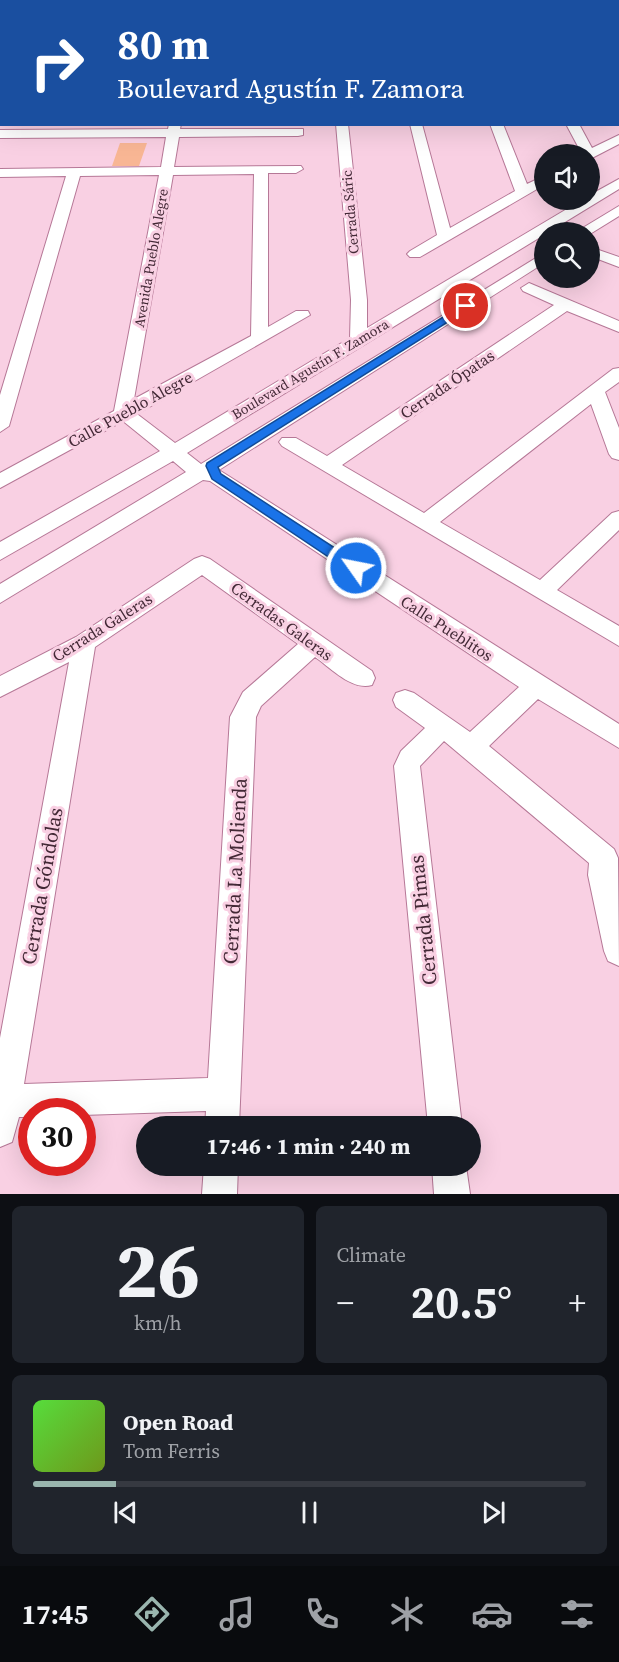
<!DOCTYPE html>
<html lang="en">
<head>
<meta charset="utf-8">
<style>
	:root { --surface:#171b24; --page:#20242c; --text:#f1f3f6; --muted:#9ea1a6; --line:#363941; --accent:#99b5ae }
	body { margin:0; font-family:"Source Serif 4",serif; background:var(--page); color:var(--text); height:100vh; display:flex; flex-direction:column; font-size:22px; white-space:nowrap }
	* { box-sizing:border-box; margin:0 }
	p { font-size:20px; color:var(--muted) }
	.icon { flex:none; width:33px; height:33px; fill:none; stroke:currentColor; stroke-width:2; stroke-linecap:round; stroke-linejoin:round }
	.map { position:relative; height:1194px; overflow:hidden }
	.sheet { display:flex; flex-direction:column; gap:12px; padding:12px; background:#0d0f14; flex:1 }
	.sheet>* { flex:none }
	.guide { position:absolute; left:0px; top:0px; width:620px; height:126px; box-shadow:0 6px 24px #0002; background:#1a4fa0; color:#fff; overflow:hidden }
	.buttons { position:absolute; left:534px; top:144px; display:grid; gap:12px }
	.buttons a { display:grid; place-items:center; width:66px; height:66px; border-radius:50%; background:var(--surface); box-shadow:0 6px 24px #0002; font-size:30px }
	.speed { position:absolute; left:18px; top:1098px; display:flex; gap:12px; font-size:30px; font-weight:700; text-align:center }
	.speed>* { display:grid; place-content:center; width:78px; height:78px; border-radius:50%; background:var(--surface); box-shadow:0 6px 24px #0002; line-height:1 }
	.speed .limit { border:9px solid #d22; background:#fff; color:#111 }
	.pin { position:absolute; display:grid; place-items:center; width:51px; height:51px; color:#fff; margin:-26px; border:3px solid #fff; border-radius:50%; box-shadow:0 2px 6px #0007 }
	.me { position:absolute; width:66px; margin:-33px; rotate:303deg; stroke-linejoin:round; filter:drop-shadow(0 0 4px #0008) }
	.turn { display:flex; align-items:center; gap:21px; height:126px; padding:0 18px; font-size:27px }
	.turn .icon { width:78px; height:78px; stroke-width:2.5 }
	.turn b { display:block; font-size:42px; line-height:51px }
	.big { font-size:45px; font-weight:700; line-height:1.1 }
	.sheet .widget { flex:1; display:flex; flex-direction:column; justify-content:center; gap:9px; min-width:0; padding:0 21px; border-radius:9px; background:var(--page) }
	.sheet .dial { align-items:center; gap:0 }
	.dial b { font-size:78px; line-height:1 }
	.song { display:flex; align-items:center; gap:18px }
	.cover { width:72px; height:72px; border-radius:9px; background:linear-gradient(135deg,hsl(110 70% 55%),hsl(80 70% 35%)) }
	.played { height:6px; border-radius:3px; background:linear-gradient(90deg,var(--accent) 15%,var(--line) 15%) }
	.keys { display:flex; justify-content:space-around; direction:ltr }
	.heat { display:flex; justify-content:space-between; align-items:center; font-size:33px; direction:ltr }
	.sheet .tiles { flex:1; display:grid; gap:12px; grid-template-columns:1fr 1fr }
	.widget:last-child { grid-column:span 2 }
	.trip { position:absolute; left:136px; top:1116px; width:345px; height:60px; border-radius:30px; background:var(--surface); box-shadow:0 6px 24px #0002; font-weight:700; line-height:60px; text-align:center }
	.dock { display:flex; height:96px; justify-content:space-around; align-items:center; background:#090b0e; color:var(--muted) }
	.dock .icon { width:42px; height:42px }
	.dock .active { color:var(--accent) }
	.dock b { font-size:27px; color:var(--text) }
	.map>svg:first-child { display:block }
	.green { fill:#f8b694 }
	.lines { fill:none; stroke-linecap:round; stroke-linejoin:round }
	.minor-casing { stroke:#b67897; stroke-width:2 }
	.minor { fill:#fff; fill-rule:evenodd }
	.route { fill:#1a73e8; stroke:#114b97; stroke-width:1.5 }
	.labels { text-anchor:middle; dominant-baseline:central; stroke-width:6; stroke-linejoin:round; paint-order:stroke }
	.far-street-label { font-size:14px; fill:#432936; stroke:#f9d0e3 }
	.street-label { font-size:16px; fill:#432936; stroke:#f9d0e3 }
	.near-street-label { font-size:20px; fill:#432936; stroke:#f9d0e3 }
</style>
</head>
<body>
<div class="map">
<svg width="619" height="1194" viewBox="0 0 619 1194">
	<rect width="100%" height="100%" fill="#f9d0e3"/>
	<path class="green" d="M120 143H147L139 166H112Z"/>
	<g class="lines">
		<defs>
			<path id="minor" d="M59 0H69L58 2Z
				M125 0H135V2H125Z
				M191 0H201L190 2Z
				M257 0H267V2H257Z
				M323 0H333V2H323Z
				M389 0H399L400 2H390Z
				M457 0H467V2H457Z
				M539 0H549V2H539Z
				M589 0H599V2H589Z
				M618 35H619V42H618Z
				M618 68H619V75H618Z
				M169 124H181L180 129H303V135L298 136 179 137 174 167 301 166 303 169 296 173H268V327L296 311H308L310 315 137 414 175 443 350 338 351 300 336 124H348L367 300V328L582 200H590V195L619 179V189L187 453 201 464 544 253V263L219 470 619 724V748L538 699 489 746 614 849 618 858 619 966 608 961 604 951 588 875 589 863 444 741 420 766 462 1126H428L394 766 401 751 425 728 396 707 393 700 396 693 405 690 414 693 470 732 519 687 210 481 203 480 0 603V584L186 472 173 461 0 560V542L160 451 123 421 0 488V473L114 411 159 175 80 176 9 426 0 432V395L66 176 0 177V169L161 167 166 137 0 138V130L168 129ZM254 174 251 336 134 399 173 175Z
				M410 124H422L450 228 515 191 490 124H503L527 184 544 176V185L420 257H410L407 254 410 251 437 235Z
				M566 124H579L592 148 619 135V144L590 159V154H582Z
				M619 206V216L590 234 576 232Z
				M590 247 619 257V267L590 256Z
				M529 283 619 321V332L567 311 342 465 424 513 613 369 619 368V382L605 392 619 428V460L612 458 609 454 591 404 440 522 540 580 612 513 619 511V530L557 590 619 626V646L282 446 279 442 282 438H296L327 456 554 305 523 291 521 288Z
				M202 556 210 559 372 671 375 678 372 685C352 691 331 668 315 657L261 706 256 717 239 1126H205L206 1111 82 1115V1112H32V1117H19L12 1142 0 1147V1038L69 662 0 697V676L76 637 194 559ZM202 575 298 644 243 692 230 717 208 1078 24 1084 95 647Z
				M204 1166H238L237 1194H202Z
				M432 1166H466L470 1194H434Z"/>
		</defs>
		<use href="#minor" class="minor-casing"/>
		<use href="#minor" class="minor"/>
	</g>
	<path class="route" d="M466 303 471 306 470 308 218 467 221 474 361 565V572H351L212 479 206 466 207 463Z"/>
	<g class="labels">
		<g class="far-street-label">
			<text transform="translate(350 212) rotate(-95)">Cerrada Sáric</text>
			<text transform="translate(151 258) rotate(-80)">Avenida Pueblo Alegre</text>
			<text transform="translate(310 369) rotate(-31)">Boulevard Agustín F. Zamora</text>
		</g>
		<g class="street-label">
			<text transform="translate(447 384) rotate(-34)">Cerrada Ópatas</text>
			<text transform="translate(130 409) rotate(-29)">Calle Pueblo Alegre</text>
			<text transform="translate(282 621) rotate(36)">Cerradas Galeras</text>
			<text transform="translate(102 627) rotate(-32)">Cerrada Galeras</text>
			<text transform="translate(447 628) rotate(33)">Calle Pueblitos</text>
		</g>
		<g class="near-street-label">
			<text transform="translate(235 871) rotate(-87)">Cerrada La Molienda</text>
			<text transform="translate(42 886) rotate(-80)">Cerrada Góndolas</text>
			<text transform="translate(423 920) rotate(-96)">Cerrada Pimas</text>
		</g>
	</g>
</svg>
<div class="buttons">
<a><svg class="icon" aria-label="sound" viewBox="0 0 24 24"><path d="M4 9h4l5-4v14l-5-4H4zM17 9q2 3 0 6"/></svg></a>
<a><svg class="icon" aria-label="search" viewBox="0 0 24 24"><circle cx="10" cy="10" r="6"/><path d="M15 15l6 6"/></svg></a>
</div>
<div class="speed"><div class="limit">30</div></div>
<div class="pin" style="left:466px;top:306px;background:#d93025"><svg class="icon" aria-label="arrive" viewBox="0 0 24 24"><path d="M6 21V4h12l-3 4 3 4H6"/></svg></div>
<svg class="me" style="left:356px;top:568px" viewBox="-20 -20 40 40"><circle r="17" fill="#1a73e8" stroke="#fff" stroke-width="3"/><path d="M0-11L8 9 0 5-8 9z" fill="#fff"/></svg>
<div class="trip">17:46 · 1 min · 240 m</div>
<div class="guide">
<div class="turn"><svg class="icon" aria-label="right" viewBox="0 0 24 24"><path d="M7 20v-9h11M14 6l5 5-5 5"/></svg><div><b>80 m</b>Boulevard Agustín F. Zamora</div></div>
</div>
</div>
<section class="sheet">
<div class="tiles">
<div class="widget dial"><b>26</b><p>km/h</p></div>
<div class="widget"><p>Climate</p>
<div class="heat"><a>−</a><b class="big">20.5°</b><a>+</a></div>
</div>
<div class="widget">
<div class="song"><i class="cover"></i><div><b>Open Road</b><p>Tom Ferris</p></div></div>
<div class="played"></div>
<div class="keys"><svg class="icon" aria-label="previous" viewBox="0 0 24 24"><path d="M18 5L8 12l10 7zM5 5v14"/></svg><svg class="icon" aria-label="pause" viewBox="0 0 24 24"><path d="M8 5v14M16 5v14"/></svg><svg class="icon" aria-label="next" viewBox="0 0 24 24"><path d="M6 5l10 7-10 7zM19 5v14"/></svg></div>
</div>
</div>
</section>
<nav class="dock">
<b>17:45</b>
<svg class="icon active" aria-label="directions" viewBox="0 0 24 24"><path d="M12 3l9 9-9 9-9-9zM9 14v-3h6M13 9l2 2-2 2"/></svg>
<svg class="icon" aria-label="music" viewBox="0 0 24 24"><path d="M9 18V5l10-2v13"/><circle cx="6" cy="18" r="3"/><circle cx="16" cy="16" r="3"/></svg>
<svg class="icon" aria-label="phone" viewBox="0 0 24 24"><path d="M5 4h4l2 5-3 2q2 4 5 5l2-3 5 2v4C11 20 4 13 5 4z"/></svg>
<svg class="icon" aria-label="climate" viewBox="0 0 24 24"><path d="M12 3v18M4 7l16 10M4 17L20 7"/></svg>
<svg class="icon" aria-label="car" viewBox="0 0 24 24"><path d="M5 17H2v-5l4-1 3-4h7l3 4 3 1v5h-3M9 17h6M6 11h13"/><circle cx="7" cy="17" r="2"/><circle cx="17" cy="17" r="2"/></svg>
<svg class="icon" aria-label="filters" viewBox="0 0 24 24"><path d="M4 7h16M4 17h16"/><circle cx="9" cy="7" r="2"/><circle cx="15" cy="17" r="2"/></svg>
</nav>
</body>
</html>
